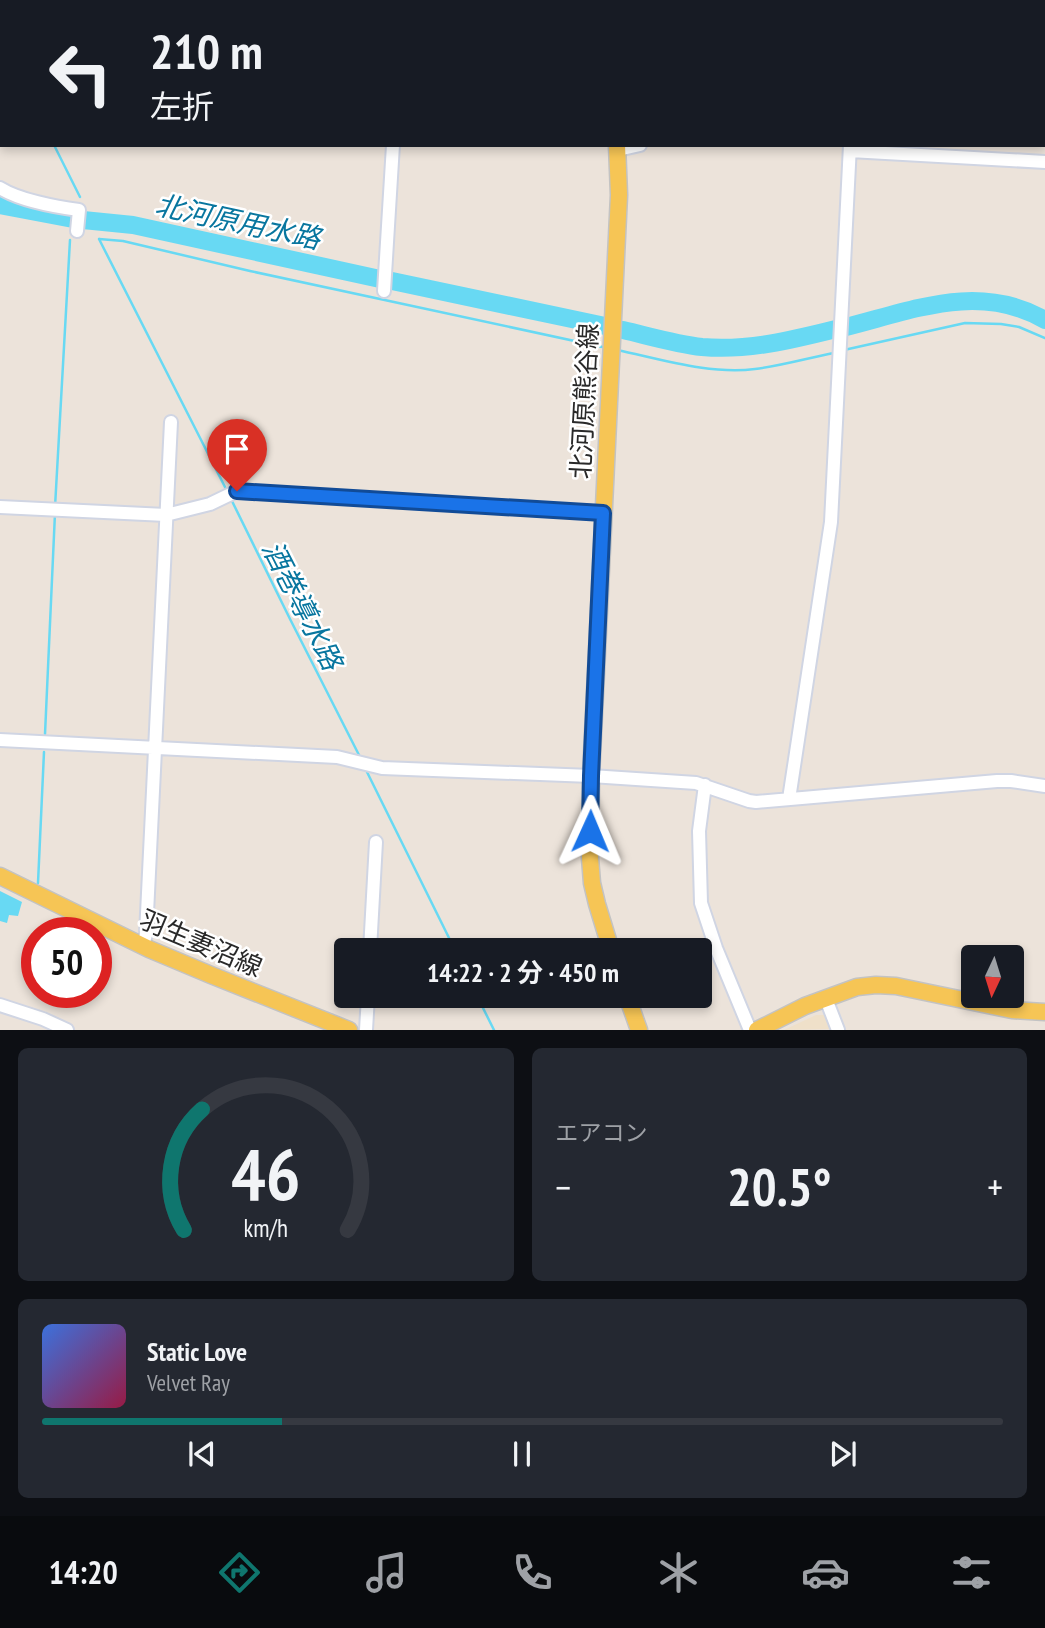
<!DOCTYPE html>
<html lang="ja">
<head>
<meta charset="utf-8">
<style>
	:root { --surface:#171b24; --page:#242831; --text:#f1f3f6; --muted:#9ea1a6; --line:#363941; --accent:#0f766e }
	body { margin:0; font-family:"PT Sans Narrow","Noto Sans JP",sans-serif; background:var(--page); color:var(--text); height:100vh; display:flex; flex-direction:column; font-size:26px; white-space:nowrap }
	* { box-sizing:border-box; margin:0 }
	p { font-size:23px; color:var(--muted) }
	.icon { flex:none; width:38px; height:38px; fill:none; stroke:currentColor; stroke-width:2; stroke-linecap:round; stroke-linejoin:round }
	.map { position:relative; height:1030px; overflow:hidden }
	.details { display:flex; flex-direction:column; gap:18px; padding:18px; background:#0d0f14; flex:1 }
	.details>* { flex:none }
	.guide { position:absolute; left:0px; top:0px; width:1046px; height:147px; box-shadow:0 4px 10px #0003; background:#171b24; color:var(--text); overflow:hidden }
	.needle { width:46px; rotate:184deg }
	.fabs { position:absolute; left:961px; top:945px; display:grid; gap:14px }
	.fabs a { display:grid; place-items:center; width:63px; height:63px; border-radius:7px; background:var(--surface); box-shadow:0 4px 10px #0003; font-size:35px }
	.speed { position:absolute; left:21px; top:917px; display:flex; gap:14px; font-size:35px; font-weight:700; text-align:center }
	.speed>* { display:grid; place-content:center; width:91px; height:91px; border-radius:50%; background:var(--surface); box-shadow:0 4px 10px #0003; line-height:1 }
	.speed .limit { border:10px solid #d22; background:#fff; color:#111 }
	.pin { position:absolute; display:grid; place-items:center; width:60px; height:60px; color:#fff; margin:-72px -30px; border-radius:50% 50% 50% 0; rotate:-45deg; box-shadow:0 0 7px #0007 }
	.pin .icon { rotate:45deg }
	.me { position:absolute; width:77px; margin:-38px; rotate:1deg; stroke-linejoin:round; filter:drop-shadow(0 0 5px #0008) }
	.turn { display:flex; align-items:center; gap:24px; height:147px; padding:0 35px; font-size:32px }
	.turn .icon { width:91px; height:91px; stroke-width:2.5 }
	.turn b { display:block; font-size:49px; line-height:60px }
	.big { font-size:52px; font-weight:700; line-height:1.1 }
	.details .tile { flex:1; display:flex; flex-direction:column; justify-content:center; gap:10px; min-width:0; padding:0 24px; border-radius:10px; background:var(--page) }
	.details .dial { align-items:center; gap:0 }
	.dial svg { height:182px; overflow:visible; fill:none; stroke:var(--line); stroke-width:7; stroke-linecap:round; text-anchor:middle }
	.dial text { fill:var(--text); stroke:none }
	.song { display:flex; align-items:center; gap:21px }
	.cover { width:84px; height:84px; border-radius:10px; background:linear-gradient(135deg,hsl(220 70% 55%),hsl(340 70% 35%)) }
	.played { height:7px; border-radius:4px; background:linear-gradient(90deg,var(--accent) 25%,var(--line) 25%) }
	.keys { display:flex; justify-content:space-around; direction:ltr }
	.heat { display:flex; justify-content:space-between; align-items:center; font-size:38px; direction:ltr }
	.details .tiles { flex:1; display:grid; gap:18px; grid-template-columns:1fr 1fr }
	.tile:last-child { grid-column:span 2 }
	.trip { position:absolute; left:334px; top:938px; width:378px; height:70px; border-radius:7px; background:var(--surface); box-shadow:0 4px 10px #0003; font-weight:700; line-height:70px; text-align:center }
	.tabs { display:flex; height:112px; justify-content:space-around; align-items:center; background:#090b0e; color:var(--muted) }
	.tabs .icon { width:49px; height:49px }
	.tabs .selected { color:var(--accent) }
	.tabs b { font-size:32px; color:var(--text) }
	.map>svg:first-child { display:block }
	.education { fill:#efe0c9 }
	.water { fill:#68d9f3 }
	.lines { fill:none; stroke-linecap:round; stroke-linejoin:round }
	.stream { stroke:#68d9f3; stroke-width:2.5 }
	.river { stroke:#68d9f3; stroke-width:18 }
	.minor-casing { stroke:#d0d5e3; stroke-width:16 }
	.major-casing { stroke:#c3c3c3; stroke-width:19 }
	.minor { stroke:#fff; stroke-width:12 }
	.major { stroke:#f6c555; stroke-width:16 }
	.route-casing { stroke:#114b97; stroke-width:18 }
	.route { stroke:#1a73e8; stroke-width:12 }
	.labels { text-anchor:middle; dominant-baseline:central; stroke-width:5; stroke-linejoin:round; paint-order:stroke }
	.street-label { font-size:26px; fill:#292929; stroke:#fff }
	.water-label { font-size:28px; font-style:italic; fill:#08769f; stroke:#fff }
</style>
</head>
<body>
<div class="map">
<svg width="1045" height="1030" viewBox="0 0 1045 1030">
	<rect width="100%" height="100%" fill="#ece3da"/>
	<path class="education" d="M816 1015H824L832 1029 784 1030Z"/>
	<path class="water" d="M0 891 22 902 18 916 9 915 7 923 0 921Z"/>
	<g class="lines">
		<path class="stream" d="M0 38 2 41
			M54 145 80 197
			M99 239 123 241 250 271 607 348
			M99 239 227 491
			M617 350C660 359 711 375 755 369 781 366 808 358 834 353
			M844 350 965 323 1001 324 1019 327 1045 338
			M230 497 290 619 360 757
			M55 507 70 240
			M45 734 55 513
			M366 770 455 950
			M38 883 44 752
			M477 996 494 1030"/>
		<path class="river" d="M0 205 73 219
			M83 220 133 225 380 279
			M392 281 605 326
			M846 327C914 310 979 282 1045 320
			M623 330C649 336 676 344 702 347 748 351 792 340 836 329"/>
		<defs>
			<path id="minor" d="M899 0V2
				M217 2V0
				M346 2 349 0
				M397 2V0
				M720 2V0
				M618 150 640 145
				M850 151 1045 162
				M0 188C19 200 56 207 79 210L77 231
				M384 291 393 145
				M0 507 166 515 210 504 237 491 603 513
				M0 740 337 757 382 768 591 776 696 783 749 801 756 802 997 781H1011L1045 786
				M705 785 699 831 701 903 716 948 750 1030
				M789 799 831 522 850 145
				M143 946 146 934 171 422
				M370 950 376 842
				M826 999 838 1030
				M0 1005 43 1019 67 1030
				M366 1030 368 996"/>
			<path id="major" d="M605 2V0
				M0 876 149 949 211 975 349 1030
				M611 950 597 904 592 883 590 858 591 776 619 195 617 145
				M627 996 639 1030
				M757 1030 805 1006 857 987 876 985 896 986 1012 1010 1045 1012"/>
		</defs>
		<use href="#minor" class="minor-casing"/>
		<use href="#major" class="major-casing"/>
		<use href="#minor" class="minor"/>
		<use href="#major" class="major"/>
	</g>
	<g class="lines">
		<defs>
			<path id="route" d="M237 491 603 513 591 776 590 831"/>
		</defs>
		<use href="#route" class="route-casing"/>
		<use href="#route" class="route"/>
	</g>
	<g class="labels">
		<g class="street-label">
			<text transform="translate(584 401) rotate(-87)">北河原熊谷線</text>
			<text transform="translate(201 943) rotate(23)">羽生妻沼線</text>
		</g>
		<g class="water-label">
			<text transform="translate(238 221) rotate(12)">北河原用水路</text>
			<text transform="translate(303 605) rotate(63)">酒巻導水路</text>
		</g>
	</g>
</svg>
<div class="fabs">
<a><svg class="needle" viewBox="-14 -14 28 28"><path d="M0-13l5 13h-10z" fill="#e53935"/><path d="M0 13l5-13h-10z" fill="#9ea1a6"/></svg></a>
</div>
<div class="speed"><div class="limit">50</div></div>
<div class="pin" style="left:237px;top:491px;background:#d93025"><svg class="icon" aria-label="arrive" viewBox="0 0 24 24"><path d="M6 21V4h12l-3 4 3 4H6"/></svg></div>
<svg class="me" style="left:590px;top:831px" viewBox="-20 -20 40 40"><path d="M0-17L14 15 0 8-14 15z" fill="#1a73e8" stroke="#fff" stroke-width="4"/></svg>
<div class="trip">14:22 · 2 分 · 450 m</div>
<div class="guide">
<div class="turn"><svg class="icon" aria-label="left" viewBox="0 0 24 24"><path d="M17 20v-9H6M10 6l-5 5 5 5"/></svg><div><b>210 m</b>左折</div></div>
</div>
</div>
<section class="details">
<div class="tiles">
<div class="tile dial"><svg viewBox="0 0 100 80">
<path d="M14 69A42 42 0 1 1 86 69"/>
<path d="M14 69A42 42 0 0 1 22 16" stroke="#0f766e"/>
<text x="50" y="56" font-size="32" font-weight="700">46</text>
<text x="50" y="72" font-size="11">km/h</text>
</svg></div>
<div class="tile"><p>エアコン</p>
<div class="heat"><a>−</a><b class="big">20.5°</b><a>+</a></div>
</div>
<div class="tile">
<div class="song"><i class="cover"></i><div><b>Static Love</b><p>Velvet Ray</p></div></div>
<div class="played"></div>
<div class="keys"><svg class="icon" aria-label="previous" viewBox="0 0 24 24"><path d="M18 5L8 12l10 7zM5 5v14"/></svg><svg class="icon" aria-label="pause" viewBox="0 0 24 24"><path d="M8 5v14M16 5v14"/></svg><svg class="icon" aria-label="next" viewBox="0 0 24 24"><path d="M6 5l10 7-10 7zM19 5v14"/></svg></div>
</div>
</div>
</section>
<nav class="tabs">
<b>14:20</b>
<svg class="icon selected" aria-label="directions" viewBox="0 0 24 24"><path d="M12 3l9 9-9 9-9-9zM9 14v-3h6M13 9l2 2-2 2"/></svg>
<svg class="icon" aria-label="music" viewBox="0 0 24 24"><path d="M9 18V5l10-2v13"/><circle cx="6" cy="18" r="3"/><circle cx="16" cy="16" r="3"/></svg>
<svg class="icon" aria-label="phone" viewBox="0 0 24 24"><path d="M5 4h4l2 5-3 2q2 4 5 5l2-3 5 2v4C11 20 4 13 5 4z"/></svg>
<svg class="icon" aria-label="climate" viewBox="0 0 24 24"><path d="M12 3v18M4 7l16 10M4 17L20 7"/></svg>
<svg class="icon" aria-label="car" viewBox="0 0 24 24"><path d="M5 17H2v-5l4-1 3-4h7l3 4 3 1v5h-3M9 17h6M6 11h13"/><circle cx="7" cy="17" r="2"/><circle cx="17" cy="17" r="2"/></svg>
<svg class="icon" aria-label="filters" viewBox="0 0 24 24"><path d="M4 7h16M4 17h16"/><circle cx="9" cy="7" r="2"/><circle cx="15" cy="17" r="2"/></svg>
</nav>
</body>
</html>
